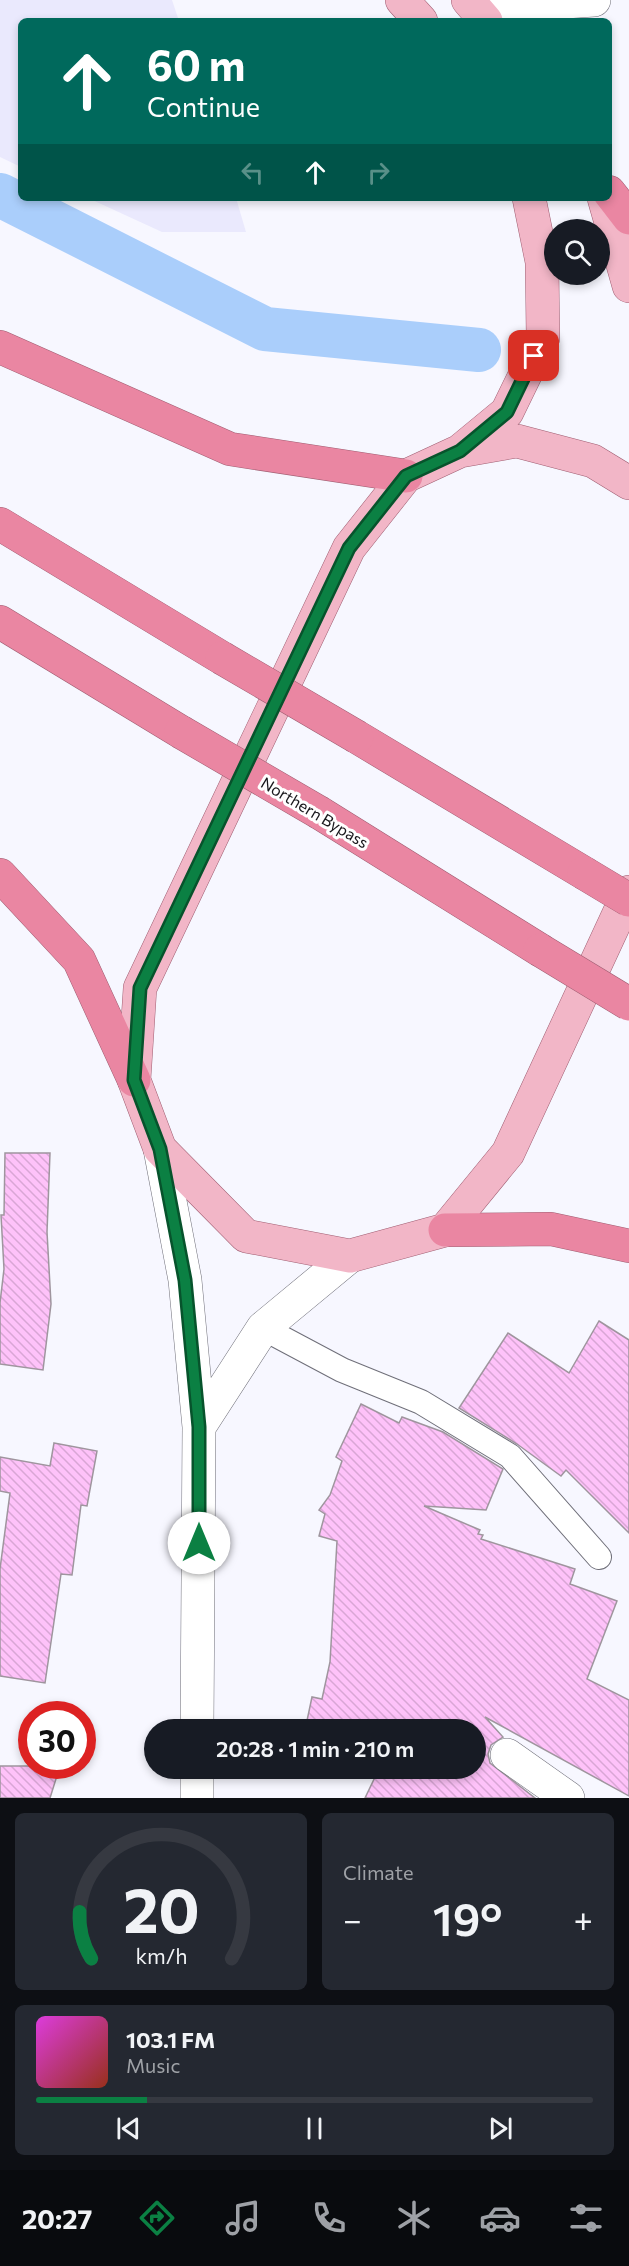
<!DOCTYPE html>
<html lang="en">
<head>
<meta charset="utf-8">
<style>
	:root { --surface:#171b24; --page:#242831; --text:#f1f3f6; --muted:#9ea1a6; --line:#363941; --accent:#0b8043 }
	body { margin:0; font-family:Commissioner,sans-serif; background:var(--page); color:var(--text); height:100vh; display:flex; flex-direction:column; font-size:22px; white-space:nowrap }
	* { box-sizing:border-box; margin:0 }
	p { font-size:20px; color:var(--muted) }
	.icon { flex:none; width:33px; height:33px; fill:none; stroke:currentColor; stroke-width:2; stroke-linecap:round; stroke-linejoin:round }
	.map { position:relative; height:1798px; overflow:hidden }
	.sheet { display:flex; flex-direction:column; gap:15px; padding:15px; background:#0d0f14; flex:1 }
	.sheet>* { flex:none }
	.banner { position:absolute; left:18px; top:18px; width:594px; height:183px; border-radius:9px; box-shadow:0 3px 9px #0003; background:#00695c; color:#fff; overflow:hidden }
	.buttons { position:absolute; left:544px; top:219px; display:grid; gap:12px }
	.buttons a { display:grid; place-items:center; width:66px; height:66px; border-radius:50%; background:var(--surface); box-shadow:0 3px 9px #0003; font-size:30px }
	.speed { position:absolute; left:18px; top:1701px; display:flex; gap:12px; font-size:30px; font-weight:700; text-align:center }
	.speed>* { display:grid; place-content:center; width:78px; height:78px; border-radius:50%; background:var(--surface); box-shadow:0 3px 9px #0003; line-height:1 }
	.speed .limit { border:9px solid #d22; background:#fff; color:#111 }
	.pin { position:absolute; display:grid; place-items:center; width:51px; height:51px; color:#fff; margin:-26px; border-radius:12px; box-shadow:0 3px 9px #0006 }
	.me { position:absolute; width:66px; margin:-33px; rotate:0deg; stroke-linejoin:round; filter:drop-shadow(0 0 4px #0008) }
	.turn { display:flex; align-items:center; gap:21px; height:126px; padding:0 30px; font-size:27px }
	.turn .icon { width:78px; height:78px; stroke-width:2.5 }
	.turn b { display:block; font-size:42px; line-height:51px }
	.lanes { display:flex; align-items:center; height:57px; padding:0 30px; background:#0003; justify-content:center; gap:30px; direction:ltr }
	.lanes .off { opacity:.35 }
	.big { font-size:45px; font-weight:600; line-height:1.1 }
	.sheet .card { flex:1; display:flex; flex-direction:column; justify-content:center; gap:9px; min-width:0; padding:0 21px; border-radius:9px; background:var(--page) }
	.sheet .dial { align-items:center; gap:0 }
	.dial svg { height:156px; overflow:visible; fill:none; stroke:var(--line); stroke-width:7; stroke-linecap:round; text-anchor:middle }
	.dial text { fill:var(--text); stroke:none }
	.song { display:flex; align-items:center; gap:18px }
	.cover { width:72px; height:72px; border-radius:9px; background:linear-gradient(135deg,hsl(300 70% 55%),hsl(10 70% 35%)) }
	.played { height:6px; border-radius:3px; background:linear-gradient(90deg,var(--accent) 20%,var(--line) 20%) }
	.keys { display:flex; justify-content:space-around; direction:ltr }
	.heat { display:flex; justify-content:space-between; align-items:center; font-size:33px; direction:ltr }
	.sheet .tiles { flex:1; display:grid; gap:15px; grid-template-columns:1fr 1fr }
	.card:last-child { grid-column:span 2 }
	.trip { position:absolute; left:144px; top:1719px; width:342px; height:60px; border-radius:30px; background:var(--surface); box-shadow:0 3px 9px #0003; font-weight:600; line-height:60px; text-align:center }
	.tabs { display:flex; height:96px; justify-content:space-around; align-items:center; background:#090b0e; color:var(--muted) }
	.tabs .icon { width:42px; height:42px }
	.tabs .active { color:var(--accent) }
	.tabs b { font-size:27px; color:var(--text) }
	.map>svg:first-child { display:block }
	.built { fill:#eae9fd }
	.lines { fill:none; stroke-linecap:round; stroke-linejoin:round }
	.canal { stroke:#aacefb; stroke-width:44 }
	.building { fill:url(#building-back-hatch); stroke:#9f959e; stroke-width:1.5 }
	.service-casing { stroke:#6f6f79; stroke-width:26 }
	.minor-casing { stroke:#6f6f79; stroke-width:34 }
	.primary-casing { stroke:#a05f73; stroke-width:34 }
	.motorway-casing { stroke:#a05f73; stroke-width:34 }
	.service { stroke:#fff; stroke-width:24 }
	.minor { stroke:#fff; stroke-width:33 }
	.primary { stroke:#f2b6c7; stroke-width:33 }
	.motorway { stroke:#ea86a2; stroke-width:33 }
	.motorway-bridge-casing { stroke:#a05f73; stroke-width:34; stroke-linecap:butt }
	.motorway-bridge { stroke:#ea86a2; stroke-width:33 }
	.route-casing { stroke:#07532c; stroke-width:15 }
	.route { stroke:#0b8043; stroke-width:10 }
	.labels { text-anchor:middle; dominant-baseline:central; stroke-width:6; stroke-linejoin:round; paint-order:stroke }
	.street-label { font-size:16px; fill:#18171b; stroke:#fff }
</style>
</head>
<body>
<div class="map">
<svg width="629" height="1798" viewBox="0 0 629 1798">
	<defs>
		<pattern id="building-back-hatch" width="6" height="6" patternUnits="userSpaceOnUse" patternTransform="scale(1.5)"><rect width="6" height="6" fill="#fec2f9"/><path d="M-1 5l2 2M0 0l6 6M5-1l2 2" fill="none" stroke="#d9a6d5"/></pattern>
	</defs>
	<rect width="100%" height="100%" fill="#f7f7ff"/>
	<path class="built" d="M0 0H172L179 21H21V167L0 157Z
		M88 198H236L246 232H162Z"/>
	<g class="lines">
		<path class="canal" d="M0 195 265 329 479 350"/>
	</g>
	<path class="building" d="M5 1153H50L47 1232 51 1304 43 1370 0 1364V1303L4 1269 1 1215H4Z
		M599 1321 629 1340V1533L566 1470 561 1476 517 1444 459 1408 508 1333 569 1373Z
		M361 1404 399 1423 402 1417 443 1432 503 1469 486 1510 424 1506 480 1530 478 1534 483 1535 481 1539 575 1569 570 1584 617 1601 587 1679 629 1700V1796L485 1717 503 1737 491 1745 488 1754 490 1763 535 1798H365L377 1773 365 1768H476V1730H305L312 1697 322 1699 330 1662 337 1541 319 1536 325 1514 319 1510 330 1495 342 1461 336 1457Z
		M54 1443 97 1451 87 1506 81 1505 72 1575 61 1574 45 1683 0 1676V1569L10 1493 0 1491V1457L50 1466Z
		M0 1766H60L50 1798H0Z"/>
	<g class="lines">
		<defs>
			<path id="service" d="M263 1328 342 1370 421 1402 510 1456 599 1557"/>
			<path id="minor" d="M477 8 594 0
				M160 1149 185 1280 199 1427 197 1730
				M199 1427 263 1328 350 1256
				M507 1755 568 1798
				M197 1798V1768"/>
			<path id="primary" d="M402 0 421 21
				M468 0 486 21
				M604 198 629 286
				M461 450 507 412 543 338 542 262 529 198
				M629 483 593 461 517 441 460 451 406 476 349 548 140 988 134 1080 160 1149 246 1236 350 1256 445 1230 508 1153 629 892"/>
			<path id="motorway" d="M609 192 629 218
				M0 347 230 449 406 476
				M0 524 222 658
				M0 622 181 732
				M357 737 584 873
				M320 813 540 950
				M0 875 79 960 134 1080
				M445 1230 551 1229 629 1246"/>
		</defs>
		<use href="#service" class="service-casing"/>
		<use href="#minor" class="minor-casing"/>
		<use href="#primary" class="primary-casing"/>
		<use href="#motorway" class="motorway-casing"/>
		<use href="#service" class="service"/>
		<use href="#minor" class="minor"/>
		<use href="#primary" class="primary"/>
		<use href="#motorway" class="motorway"/>
		<defs>
			<path id="motorway-bridge" d="M222 658 357 737
				M181 732 320 813
				M584 873 629 900
				M540 950 629 1004"/>
		</defs>
		<use href="#motorway-bridge" class="motorway-bridge-casing"/>
		<use href="#motorway-bridge" class="motorway-bridge"/>
	</g>
	<g class="lines">
		<defs>
			<path id="route" d="M199 1543V1427L185 1280 160 1149 134 1080 140 988 349 548 406 476 460 451 507 412 534 356"/>
		</defs>
		<use href="#route" class="route-casing"/>
		<use href="#route" class="route"/>
	</g>
	<g class="labels">
		<g class="street-label">
			<text transform="translate(315 812) rotate(31)">Northern Bypass</text>
		</g>
	</g>
</svg>
<div class="buttons">
<a><svg class="icon" aria-label="search" viewBox="0 0 24 24"><circle cx="10" cy="10" r="6"/><path d="M15 15l6 6"/></svg></a>
</div>
<div class="speed"><div class="limit">30</div></div>
<div class="pin" style="left:534px;top:356px;background:#d93025"><svg class="icon" aria-label="arrive" viewBox="0 0 24 24"><path d="M6 21V4h12l-3 4 3 4H6"/></svg></div>
<svg class="me" style="left:199px;top:1543px" viewBox="-20 -20 40 40"><circle r="19" fill="#fff"/><path d="M0-13L10 11 0 6-10 11z" fill="#0b8043"/></svg>
<div class="trip">20:28 · 1 min · 210 m</div>
<div class="banner">
<div class="turn"><svg class="icon" aria-label="ahead" viewBox="0 0 24 24"><path d="M12 20V5M6 11l6-6 6 6"/></svg><div><b>60 m</b>Continue</div></div>
<div class="lanes"><svg class="icon off" aria-label="left" viewBox="0 0 24 24"><path d="M17 20v-9H6M10 6l-5 5 5 5"/></svg><svg class="icon" aria-label="ahead" viewBox="0 0 24 24"><path d="M12 20V5M6 11l6-6 6 6"/></svg><svg class="icon off" aria-label="right" viewBox="0 0 24 24"><path d="M7 20v-9h11M14 6l5 5-5 5"/></svg></div>
</div>
</div>
<section class="sheet">
<div class="tiles">
<div class="card dial"><svg viewBox="0 0 100 80">
<path d="M14 69A42 42 0 1 1 86 69"/>
<path d="M14 69A42 42 0 0 1 8 45" stroke="#0b8043"/>
<text x="50" y="56" font-size="32" font-weight="700">20</text>
<text x="50" y="72" font-size="11">km/h</text>
</svg></div>
<div class="card"><p>Climate</p>
<div class="heat"><a>−</a><b class="big">19°</b><a>+</a></div>
</div>
<div class="card">
<div class="song"><i class="cover"></i><div><b>103.1 FM</b><p>Music</p></div></div>
<div class="played"></div>
<div class="keys"><svg class="icon" aria-label="previous" viewBox="0 0 24 24"><path d="M18 5L8 12l10 7zM5 5v14"/></svg><svg class="icon" aria-label="pause" viewBox="0 0 24 24"><path d="M8 5v14M16 5v14"/></svg><svg class="icon" aria-label="next" viewBox="0 0 24 24"><path d="M6 5l10 7-10 7zM19 5v14"/></svg></div>
</div>
</div>
</section>
<nav class="tabs">
<b>20:27</b>
<svg class="icon active" aria-label="directions" viewBox="0 0 24 24"><path d="M12 3l9 9-9 9-9-9zM9 14v-3h6M13 9l2 2-2 2"/></svg>
<svg class="icon" aria-label="music" viewBox="0 0 24 24"><path d="M9 18V5l10-2v13"/><circle cx="6" cy="18" r="3"/><circle cx="16" cy="16" r="3"/></svg>
<svg class="icon" aria-label="phone" viewBox="0 0 24 24"><path d="M5 4h4l2 5-3 2q2 4 5 5l2-3 5 2v4C11 20 4 13 5 4z"/></svg>
<svg class="icon" aria-label="climate" viewBox="0 0 24 24"><path d="M12 3v18M4 7l16 10M4 17L20 7"/></svg>
<svg class="icon" aria-label="car" viewBox="0 0 24 24"><path d="M5 17H2v-5l4-1 3-4h7l3 4 3 1v5h-3M9 17h6M6 11h13"/><circle cx="7" cy="17" r="2"/><circle cx="17" cy="17" r="2"/></svg>
<svg class="icon" aria-label="filters" viewBox="0 0 24 24"><path d="M4 7h16M4 17h16"/><circle cx="9" cy="7" r="2"/><circle cx="15" cy="17" r="2"/></svg>
</nav>
</body>
</html>
